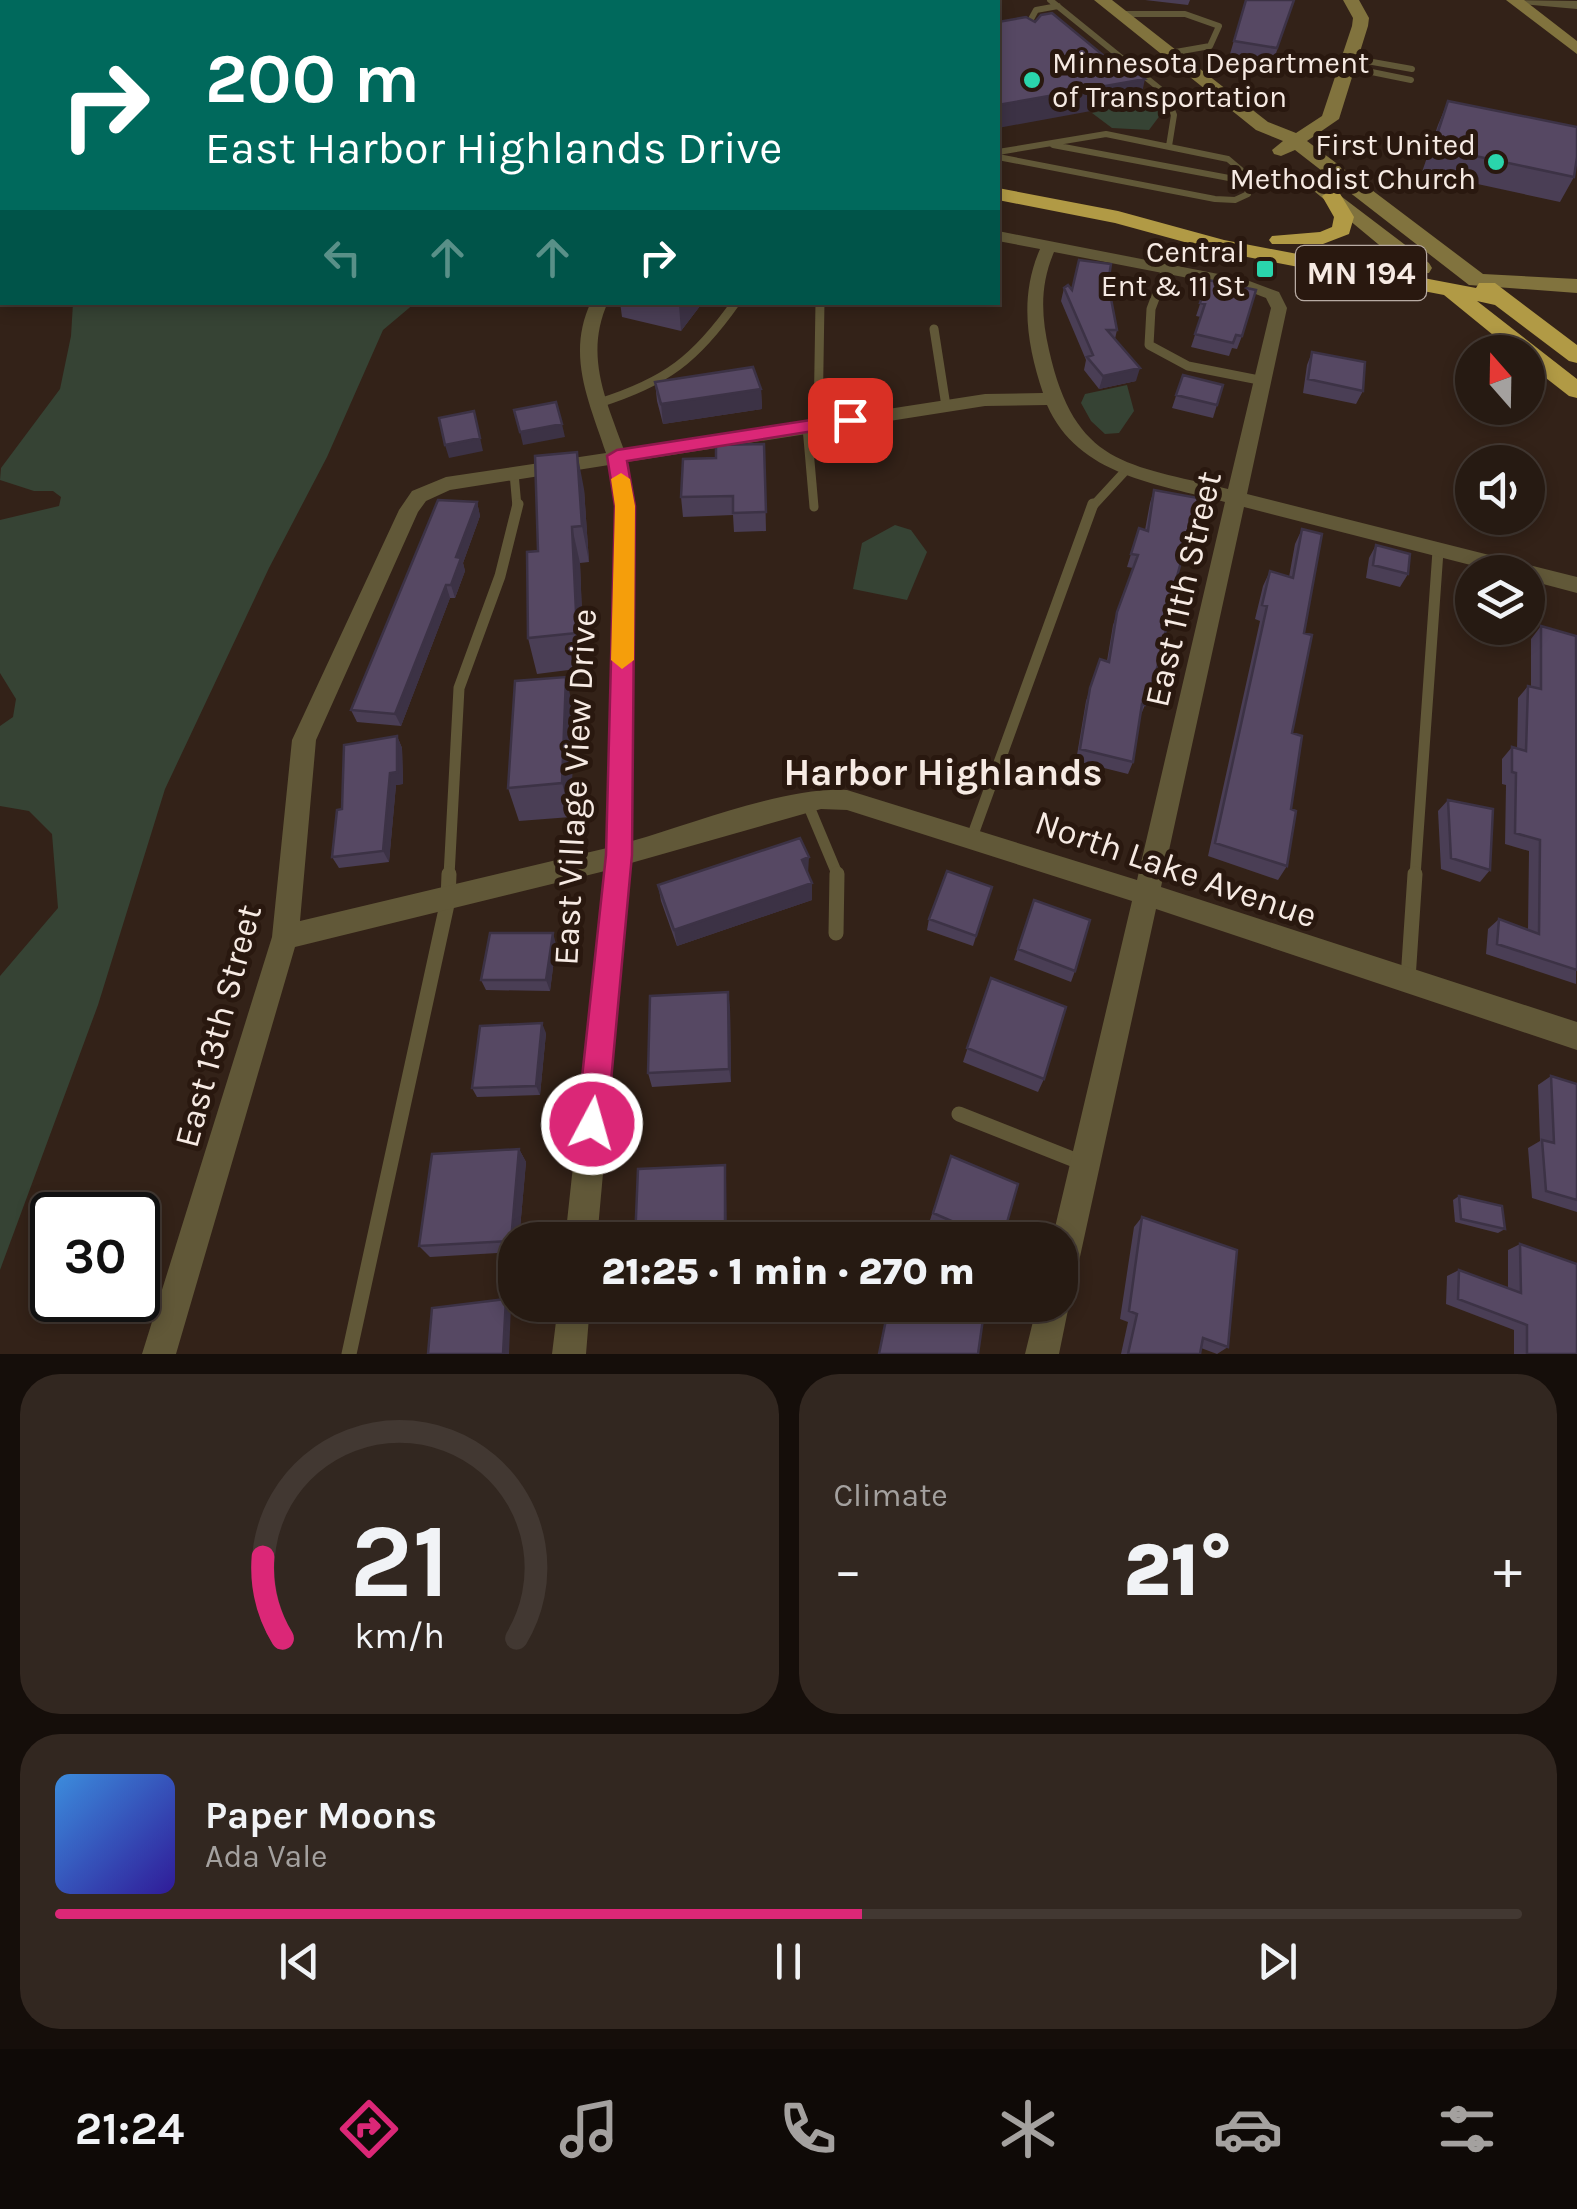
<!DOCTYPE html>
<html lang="en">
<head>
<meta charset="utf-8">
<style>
	:root { --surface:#261a12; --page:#322720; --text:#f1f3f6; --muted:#a4a19f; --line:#423832; --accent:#db2777 }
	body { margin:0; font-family:Karla,sans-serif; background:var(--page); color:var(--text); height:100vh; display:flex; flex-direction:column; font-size:38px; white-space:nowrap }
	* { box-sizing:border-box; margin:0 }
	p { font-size:32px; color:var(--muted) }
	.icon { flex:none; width:55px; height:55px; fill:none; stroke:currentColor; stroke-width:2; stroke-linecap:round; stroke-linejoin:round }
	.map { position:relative; height:1354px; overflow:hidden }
	.panel { display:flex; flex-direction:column; gap:20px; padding:20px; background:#150e0a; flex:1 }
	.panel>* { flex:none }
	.guide { position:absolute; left:0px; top:0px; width:1000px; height:305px; box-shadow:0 5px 15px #0003,0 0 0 2px var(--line); background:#00695c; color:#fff; overflow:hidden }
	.needle { width:65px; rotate:340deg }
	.buttons { position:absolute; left:1455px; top:335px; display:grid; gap:20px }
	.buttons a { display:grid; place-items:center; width:90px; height:90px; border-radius:50%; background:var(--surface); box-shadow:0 5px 15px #0003,0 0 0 2px var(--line); font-size:50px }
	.speed { position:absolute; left:30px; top:1192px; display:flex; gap:20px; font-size:50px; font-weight:700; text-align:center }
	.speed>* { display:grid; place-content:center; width:130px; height:130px; border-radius:50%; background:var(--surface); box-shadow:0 5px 15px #0003,0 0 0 2px var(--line); line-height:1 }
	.speed .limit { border:5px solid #111; border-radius:15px; background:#fff; color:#111 }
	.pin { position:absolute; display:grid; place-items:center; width:85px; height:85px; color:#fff; margin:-42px; border-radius:20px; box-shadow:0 5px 15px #0006 }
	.me { position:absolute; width:110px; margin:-55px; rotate:6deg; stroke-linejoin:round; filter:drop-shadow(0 0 8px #0008) }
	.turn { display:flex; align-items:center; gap:35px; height:210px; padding:0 40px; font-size:45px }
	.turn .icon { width:130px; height:130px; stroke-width:2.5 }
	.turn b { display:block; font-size:70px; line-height:85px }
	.lanes { display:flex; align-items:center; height:95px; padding:0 40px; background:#0003; justify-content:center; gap:50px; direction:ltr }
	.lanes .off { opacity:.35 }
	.big { font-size:75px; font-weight:800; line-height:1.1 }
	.panel .tile { flex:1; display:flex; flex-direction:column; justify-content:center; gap:15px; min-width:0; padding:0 35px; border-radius:40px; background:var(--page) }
	.panel .dial { align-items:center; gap:0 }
	.dial svg { height:260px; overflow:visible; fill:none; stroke:var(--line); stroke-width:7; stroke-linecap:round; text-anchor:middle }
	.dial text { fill:var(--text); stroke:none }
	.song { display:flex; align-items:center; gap:30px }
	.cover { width:120px; height:120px; border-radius:15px; background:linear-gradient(135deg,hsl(210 70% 55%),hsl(250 70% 35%)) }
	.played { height:10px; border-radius:5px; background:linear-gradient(90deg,var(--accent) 55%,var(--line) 55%) }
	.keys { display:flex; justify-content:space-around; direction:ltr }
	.heat { display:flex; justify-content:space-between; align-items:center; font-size:55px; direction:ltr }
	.panel .tiles { flex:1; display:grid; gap:20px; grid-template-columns:1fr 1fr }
	.tile:last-child { grid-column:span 2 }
	.trip { position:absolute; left:498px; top:1222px; width:580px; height:100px; border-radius:40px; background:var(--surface); box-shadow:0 5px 15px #0003,0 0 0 2px var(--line); font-weight:800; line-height:100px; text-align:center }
	.menu { display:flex; height:160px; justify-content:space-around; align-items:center; background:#0f0a07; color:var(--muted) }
	.menu .icon { width:70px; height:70px }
	.menu .current { color:var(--accent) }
	.menu b { font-size:45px; color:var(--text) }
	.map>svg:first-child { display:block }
	.green { fill:#364334 }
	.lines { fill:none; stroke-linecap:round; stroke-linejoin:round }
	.lane-far3 { stroke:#615838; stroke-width:6 }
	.lane-far2 { stroke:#615838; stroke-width:9 }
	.lane-far1 { stroke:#615838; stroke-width:11 }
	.lane { stroke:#615838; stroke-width:15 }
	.street { fill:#615838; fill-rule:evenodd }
	.secondary { fill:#81733e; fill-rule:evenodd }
	.highway { fill:#b19a45; fill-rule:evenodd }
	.wall { fill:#4a3e55 }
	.shaded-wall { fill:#3c3245 }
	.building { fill:#564863; stroke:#3c3245; stroke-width:2.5 }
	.route { fill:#db2777; stroke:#8e194d; stroke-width:2.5 }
	.slow { fill:#f59e0b }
	.poi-dot { fill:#2ad5ac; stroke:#29180f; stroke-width:4 }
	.labels { text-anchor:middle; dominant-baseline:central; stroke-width:10; stroke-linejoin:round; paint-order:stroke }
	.far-poi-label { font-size:30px; fill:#f6eae3; stroke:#29180f; text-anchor:end }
	.shield { fill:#29180f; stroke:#b8aba3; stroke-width:2.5 }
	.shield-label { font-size:32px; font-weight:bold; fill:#f6eae3 }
	.street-label { font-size:35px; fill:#f6eae3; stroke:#29180f }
	.neighbourhood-label { font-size:38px; font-weight:bold; fill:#f6eae3; stroke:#29180f }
</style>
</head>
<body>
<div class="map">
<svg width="1577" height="1354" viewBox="0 0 1577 1354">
	<rect width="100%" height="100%" fill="#332218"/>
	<path class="green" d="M1150 92 1157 99 1161 114 1149 130 1112 128 1092 113 1139 102 1132 95Z
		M73 303H415L383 330 327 457 269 568 165 789 98 1005 0 1270V976L58 908 52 834 29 811 0 806V726L13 717 16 699 0 673V520L59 506 61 497 53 491H34L0 480 1 468 60 389 71 336Z
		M1127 385 1134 411 1119 433 1105 434 1091 421 1081 403 1085 394Z
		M895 525 911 530 927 552 907 600 853 589 862 543Z"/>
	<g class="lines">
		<path class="lane-far3" d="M899 0 905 2
			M1050 0 1165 93 1174 115 1169 146
			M851 2 859 0
			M1120 14H1185L1219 26 1210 46 1170 53
			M1024 32 1036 10 1058 6
			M1350 58 1412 69
			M1347 67 1411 80
			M1053 145 1245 181
			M998 152 1106 134 1228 159 1241 170 1248 194 1235 200 1215 199 998 157"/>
		<path class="lane-far2" d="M1166 269 1151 309 1149 345 1188 366 1264 381
			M934 329 946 406
			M599 403C666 382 696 359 736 302
			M818 425 820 302
			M807 427 814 507
			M514 473 517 507
			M1092 507 1127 469"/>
		<path class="lane-far1" d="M807 802 838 876
			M972 837 1093 504
			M449 876 459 688 500 576 518 504
			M1415 876 1438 551"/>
		<path class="lane" d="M836 933 837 874
			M1408 979 1415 874
			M959 1114 1085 1164
			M349 1354 448 900 449 874"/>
		<path class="street" d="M1516 0 1577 1V9L1522 4Z
			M998 231 1244 279 1279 292 1287 308 1247 494 1577 577V593L1528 580V572H1498L1244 507 1161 887 1577 1022V1050L1156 909 1076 1275 1071 1286 1060 1291V1240H1052L1132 901 847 810 821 809 631 863 597 1240H565L605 871 295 947 176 1354H142L272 937 292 740 399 510 412 491 446 477 606 453C589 401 566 355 591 302H608C584 355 606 400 624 450L985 394 1043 393C1027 345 1019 297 1040 249L998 241ZM1054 252 1240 288 1266 298 1271 308 1228 489C1127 464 1075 466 1049 350 1041 315 1040 285 1054 252ZM1047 405C1078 476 1158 484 1225 502L1137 880 847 790C783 787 695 823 632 841L635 506 627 462 985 406ZM609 465 615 506 607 848 300 921 316 740 418 512 426 501 450 490Z
			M1060 1292 1069 1305 1059 1354H1025L1037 1305H1060Z
			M558 1305H590L586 1354H552Z"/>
		<path class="secondary" d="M1094 0H1112L1268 122 1296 133 1322 116 1352 26 1353 18 1343 0H1359L1369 18 1368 26 1339 119 1307 141 1483 274 1577 279V293L1469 285 1295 150 1281 156 1274 154 1272 150 1283 141 1256 130Z
			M1506 0H1524L1577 41V54Z
			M1321 181 1429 263 1432 268 1429 273H1413L1314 191 1311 187Z"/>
		<path class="highway" d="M0 76H2V86H0Z
			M998 188 1118 211 1224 240 1476 288 1479 283H1495L1577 345V363L1569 361 1495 305 1477 301 1577 379V398L1569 396 1528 364V352H1514L1444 295 1221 252 1115 223 998 200Z
			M1332 190 1339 192 1354 217 1349 234 1323 244H1272L1269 240 1272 236 1320 232 1332 227 1334 217 1322 196Z"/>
	</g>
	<path class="wall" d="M1145 0H1190L1188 5Z
		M1246 0H1294L1270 71 1227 64Z
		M1448 101 1574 177 1560 202 1422 172 1438 125Z
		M1208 280 1242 336 1237 349 1232 348 1229 356 1191 347 1201 317 1196 316Z
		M1108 283 1117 330 1115 339 1136 381 1099 389 1084 370 1086 360 1061 301 1064 288 1072 290Z
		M620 302H703L681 331 622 317Z
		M1312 352 1363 391 1356 404 1303 393 1307 365Z
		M1183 375 1217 405 1213 418 1172 408Z
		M655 382 761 389 762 409 663 424 657 401Z
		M764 444 766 531 734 532 733 515 683 517 681 497 716 458Z
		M584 489 589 562 580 563 584 668 537 674 528 638 538 551Z
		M1154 490 1195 527 1190 540H1187L1176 580 1145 705 1140 717 1133 762 1128 774 1076 761 1086 701 1100 659 1107 661 1113 625 1133 568 1127 567 1139 528 1145 530 1150 503Z
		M477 502 480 516 463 563 465 571 455 598H450L401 726 357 722 351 710Z
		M1302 529 1304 633 1292 733 1287 866 1278 880 1208 856 1260 621 1255 619 1263 586 1270 571 1289 577 1295 544Z
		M1376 545 1408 574 1400 587 1366 578 1369 558Z
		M1541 626 1577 657 1576 984 1486 954 1488 929 1499 919 1528 929 1529 851 1505 844 1506 785 1502 784V759L1512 747 1517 749 1518 698 1528 686H1531V639Z
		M574 712 571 817 519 821 508 788Z
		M397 736 402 748 403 784 396 785 389 862 339 868 332 857 342 809Z
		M1448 800 1490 870 1480 882 1441 869 1438 811Z
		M808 874 812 900 677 946 661 901 658 885Z
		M992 887 973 946 927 930 929 919Z
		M1034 900 1075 971 1071 982 1014 960Z
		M556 944 550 991 486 990 481 980Z
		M991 978 1044 1079 1038 1092 963 1062Z
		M730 1007 731 1082 652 1087 648 1073Z
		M546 1033 540 1095 477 1097 472 1088Z
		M1551 1076 1577 1084V1212L1532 1198 1528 1148 1540 1141 1538 1085Z
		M519 1149 526 1162 519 1240H515V1252L430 1257 419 1246Z
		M951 1156 1002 1240H975L930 1220Z
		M1459 1196 1505 1229 1498 1233 1455 1222 1453 1200Z
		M1142 1217 1228 1347 1217 1354 1201 1348 1200 1354H1121L1128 1322 1120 1319 1134 1227Z
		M1520 1244 1577 1354H1514V1330L1446 1304 1447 1276 1459 1270 1508 1289V1250Z"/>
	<path class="shaded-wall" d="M562 0H586L583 2H559Z
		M1145 79 1140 102 998 128V105Z
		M681 302H703L681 331 679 306Z
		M1140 368 1136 381 1099 389 1103 376Z
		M761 389 762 409 663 424 661 404Z
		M474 411 483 451 449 458 445 445Z
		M562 424 565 437 523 445 520 432Z
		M577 452 584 489 589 562 582 526Z
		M477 502 480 516 463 563 465 571 455 598 451 585 456 557Z
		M572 527 580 563 584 668 577 633Z
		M446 585 450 598 401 726 395 714Z
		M566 677 574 712 571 817 562 783Z
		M397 736 402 748 403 784 396 785 389 862 383 851 390 773Z
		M809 857 808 874 802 860Z
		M812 883V900L677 946 674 930Z
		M553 933 556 944 550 991 546 980Z
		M728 992 730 1007 731 1082 729 1069Z
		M542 1023 546 1033 540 1095 536 1086Z
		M519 1149 526 1162 519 1240H515V1247L511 1241Z
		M725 1165 726 1177 727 1240H725Z
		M506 1299 511 1305 509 1354H503Z"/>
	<path class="building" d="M492 0H562L559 2H488Z
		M680 0H710L707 2H677Z
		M1246 0H1294L1277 48 1234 41Z
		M1052 13 1104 56 1114 54 1145 79 998 105V22L1026 17 1035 22 1041 15Z
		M0 17H2V37H0Z
		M1448 101 1577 127V157L1574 177 1433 147Z
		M1079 260 1111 264 1108 283 1117 330H1107L1140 368 1103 376 1087 357 1093 355 1064 288 1068 285 1072 290Z
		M1208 280 1256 290 1242 336 1236 335 1233 343 1195 334 1205 304 1200 303Z
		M1312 352 1365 362 1363 391 1308 379Z
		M753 367 761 389 661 404 655 382Z
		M1183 375 1223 385 1217 405 1176 395Z
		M556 402 562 424 520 432 514 410Z
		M474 411 480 438 445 445 439 418Z
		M764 444 766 512 733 513V496L681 497 683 459 716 458V445Z
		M577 452 582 526 572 527 577 633 528 638 527 552 538 551 535 456Z
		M1154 490 1198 498 1195 527 1191 526 1176 580 1160 659 1145 705 1142 704 1133 762 1080 749 1090 688 1100 659 1109 662 1117 612 1138 555 1131 554 1139 528 1148 531Z
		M438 500 477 502 456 557 461 558 451 585H446L395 714 351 710Z
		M1302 529 1322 534 1304 633 1312 635 1292 733 1302 736 1291 809 1296 811 1287 866 1215 843 1267 606 1262 605 1270 571 1293 578Z
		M1376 545 1410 554 1408 574 1373 565Z
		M1541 626 1576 636 1577 970 1497 944 1499 919 1539 934 1540 840 1515 833 1516 773 1512 772V747L1526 751 1528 686 1541 689Z
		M566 677 562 783 508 788 515 681Z
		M397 736V772L390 773 383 851 332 857 337 810 342 809 344 745Z
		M1448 800 1493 809 1490 870 1451 858Z
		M800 838 809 857 802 860 812 883 674 930 658 885Z
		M947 871 992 887 976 936 929 919Z
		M1034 900 1090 920 1075 971 1018 949Z
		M490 933H553L546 980H481Z
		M991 978 1066 1007 1044 1079 967 1048Z
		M728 992 729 1069 648 1073 650 996Z
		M542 1023 536 1086 472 1088 480 1026Z
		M1551 1076 1577 1084V1200L1546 1191 1542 1140 1554 1143Z
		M519 1149 511 1241 419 1246 432 1154Z
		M951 1156 1018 1184 1002 1240H995L933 1213Z
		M725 1165V1240H635L638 1169Z
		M1459 1196 1502 1206 1505 1229 1461 1219Z
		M1142 1217 1237 1250 1228 1347 1203 1338 1200 1354H1128L1137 1314 1129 1311Z
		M1520 1244 1577 1264V1354H1527V1325L1458 1299 1459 1270 1521 1293Z
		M506 1299 503 1354H428L432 1308Z
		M889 1305H985L978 1354H879Z"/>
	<path class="route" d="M850 414 857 416V424L627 461 635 506 632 855 607 1124 603 1135 592 1139 581 1135 577 1124 606 855 615 506 607 456 617 450Z"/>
	<path class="slow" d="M621 473 630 479 635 506 634 660 622 669 611 660 615 506 611 479Z"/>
	<g class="poi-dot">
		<circle cx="1032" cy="80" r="10"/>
		<circle cx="1496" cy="162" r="10"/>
		<rect x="1255" y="259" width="20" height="20" rx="5"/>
	</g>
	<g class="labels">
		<g class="far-poi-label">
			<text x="1052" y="63" text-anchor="start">Minnesota Department<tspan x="1052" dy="34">of Transportation</tspan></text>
			<text x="1476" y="145">First United<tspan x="1476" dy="34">Methodist Church</tspan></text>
			<text x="1245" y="252">Central<tspan x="1245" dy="34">Ent &amp; 11 St</tspan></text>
		</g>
		<rect class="shield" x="1296" y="246" width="130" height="54" rx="8"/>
		<g class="shield-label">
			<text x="1361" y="273">MN 194</text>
		</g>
		<g class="street-label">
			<text transform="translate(1183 589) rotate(-77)">East 11th Street</text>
			<text transform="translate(575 787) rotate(-87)">East Village View Drive</text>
			<text transform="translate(1176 869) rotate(19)">North Lake Avenue</text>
			<text transform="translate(218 1026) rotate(-75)">East 13th Street</text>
		</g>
		<g class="neighbourhood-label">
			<text x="943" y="772">Harbor Highlands</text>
		</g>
	</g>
</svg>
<div class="buttons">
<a><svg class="needle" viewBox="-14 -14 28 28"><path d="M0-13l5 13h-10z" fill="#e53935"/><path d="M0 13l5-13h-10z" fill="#a4a19f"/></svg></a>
<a><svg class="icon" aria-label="sound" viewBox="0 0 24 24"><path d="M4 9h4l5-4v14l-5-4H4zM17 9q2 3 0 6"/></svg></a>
<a><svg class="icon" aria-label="layers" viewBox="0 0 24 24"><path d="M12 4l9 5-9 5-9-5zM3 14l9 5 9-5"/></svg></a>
</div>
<div class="speed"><div class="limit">30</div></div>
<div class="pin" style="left:850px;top:420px;background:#d93025"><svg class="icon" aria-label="arrive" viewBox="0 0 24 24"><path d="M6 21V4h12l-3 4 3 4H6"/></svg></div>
<svg class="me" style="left:592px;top:1124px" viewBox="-20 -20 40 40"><circle r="17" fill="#db2777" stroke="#fff" stroke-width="3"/><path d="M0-11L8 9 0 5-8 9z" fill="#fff"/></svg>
<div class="trip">21:25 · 1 min · 270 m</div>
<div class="guide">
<div class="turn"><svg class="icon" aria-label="right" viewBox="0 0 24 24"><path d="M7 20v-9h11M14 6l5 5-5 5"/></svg><div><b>200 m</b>East Harbor Highlands Drive</div></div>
<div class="lanes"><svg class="icon off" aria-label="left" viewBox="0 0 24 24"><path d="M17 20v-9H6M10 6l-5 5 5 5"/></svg><svg class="icon off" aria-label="ahead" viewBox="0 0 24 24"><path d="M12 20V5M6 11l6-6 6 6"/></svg><svg class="icon off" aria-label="ahead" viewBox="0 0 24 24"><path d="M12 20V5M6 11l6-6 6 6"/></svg><svg class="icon" aria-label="right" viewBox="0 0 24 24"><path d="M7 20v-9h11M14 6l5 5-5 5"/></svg></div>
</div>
</div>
<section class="panel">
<div class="tiles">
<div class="tile dial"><svg viewBox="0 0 100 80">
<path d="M14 69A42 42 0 1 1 86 69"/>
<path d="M14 69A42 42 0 0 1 8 44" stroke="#db2777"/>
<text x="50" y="56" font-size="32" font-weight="700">21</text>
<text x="50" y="72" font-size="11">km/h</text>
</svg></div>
<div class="tile"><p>Climate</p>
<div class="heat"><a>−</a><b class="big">21°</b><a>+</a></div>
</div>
<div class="tile">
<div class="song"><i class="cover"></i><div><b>Paper Moons</b><p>Ada Vale</p></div></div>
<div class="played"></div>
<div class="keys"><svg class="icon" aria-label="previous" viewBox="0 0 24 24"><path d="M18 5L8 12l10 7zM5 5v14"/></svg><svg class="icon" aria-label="pause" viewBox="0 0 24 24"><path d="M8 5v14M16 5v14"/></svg><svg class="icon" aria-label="next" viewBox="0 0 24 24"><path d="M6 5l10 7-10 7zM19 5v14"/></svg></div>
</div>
</div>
</section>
<nav class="menu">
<b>21:24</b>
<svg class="icon current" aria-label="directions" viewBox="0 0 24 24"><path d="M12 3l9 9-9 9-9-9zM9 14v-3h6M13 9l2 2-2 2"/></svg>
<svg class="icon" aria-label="music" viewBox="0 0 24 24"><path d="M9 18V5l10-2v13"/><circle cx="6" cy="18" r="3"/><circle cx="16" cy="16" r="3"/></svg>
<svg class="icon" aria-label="phone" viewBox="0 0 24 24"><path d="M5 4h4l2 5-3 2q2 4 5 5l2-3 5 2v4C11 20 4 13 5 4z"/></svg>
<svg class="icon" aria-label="climate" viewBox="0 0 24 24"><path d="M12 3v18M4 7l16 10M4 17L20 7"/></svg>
<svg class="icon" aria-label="car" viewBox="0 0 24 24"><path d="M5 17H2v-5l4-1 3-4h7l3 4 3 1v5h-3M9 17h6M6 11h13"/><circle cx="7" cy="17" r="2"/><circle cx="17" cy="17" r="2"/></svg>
<svg class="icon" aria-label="filters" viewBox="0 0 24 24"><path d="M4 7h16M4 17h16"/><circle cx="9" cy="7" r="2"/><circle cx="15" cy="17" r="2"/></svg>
</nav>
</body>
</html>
